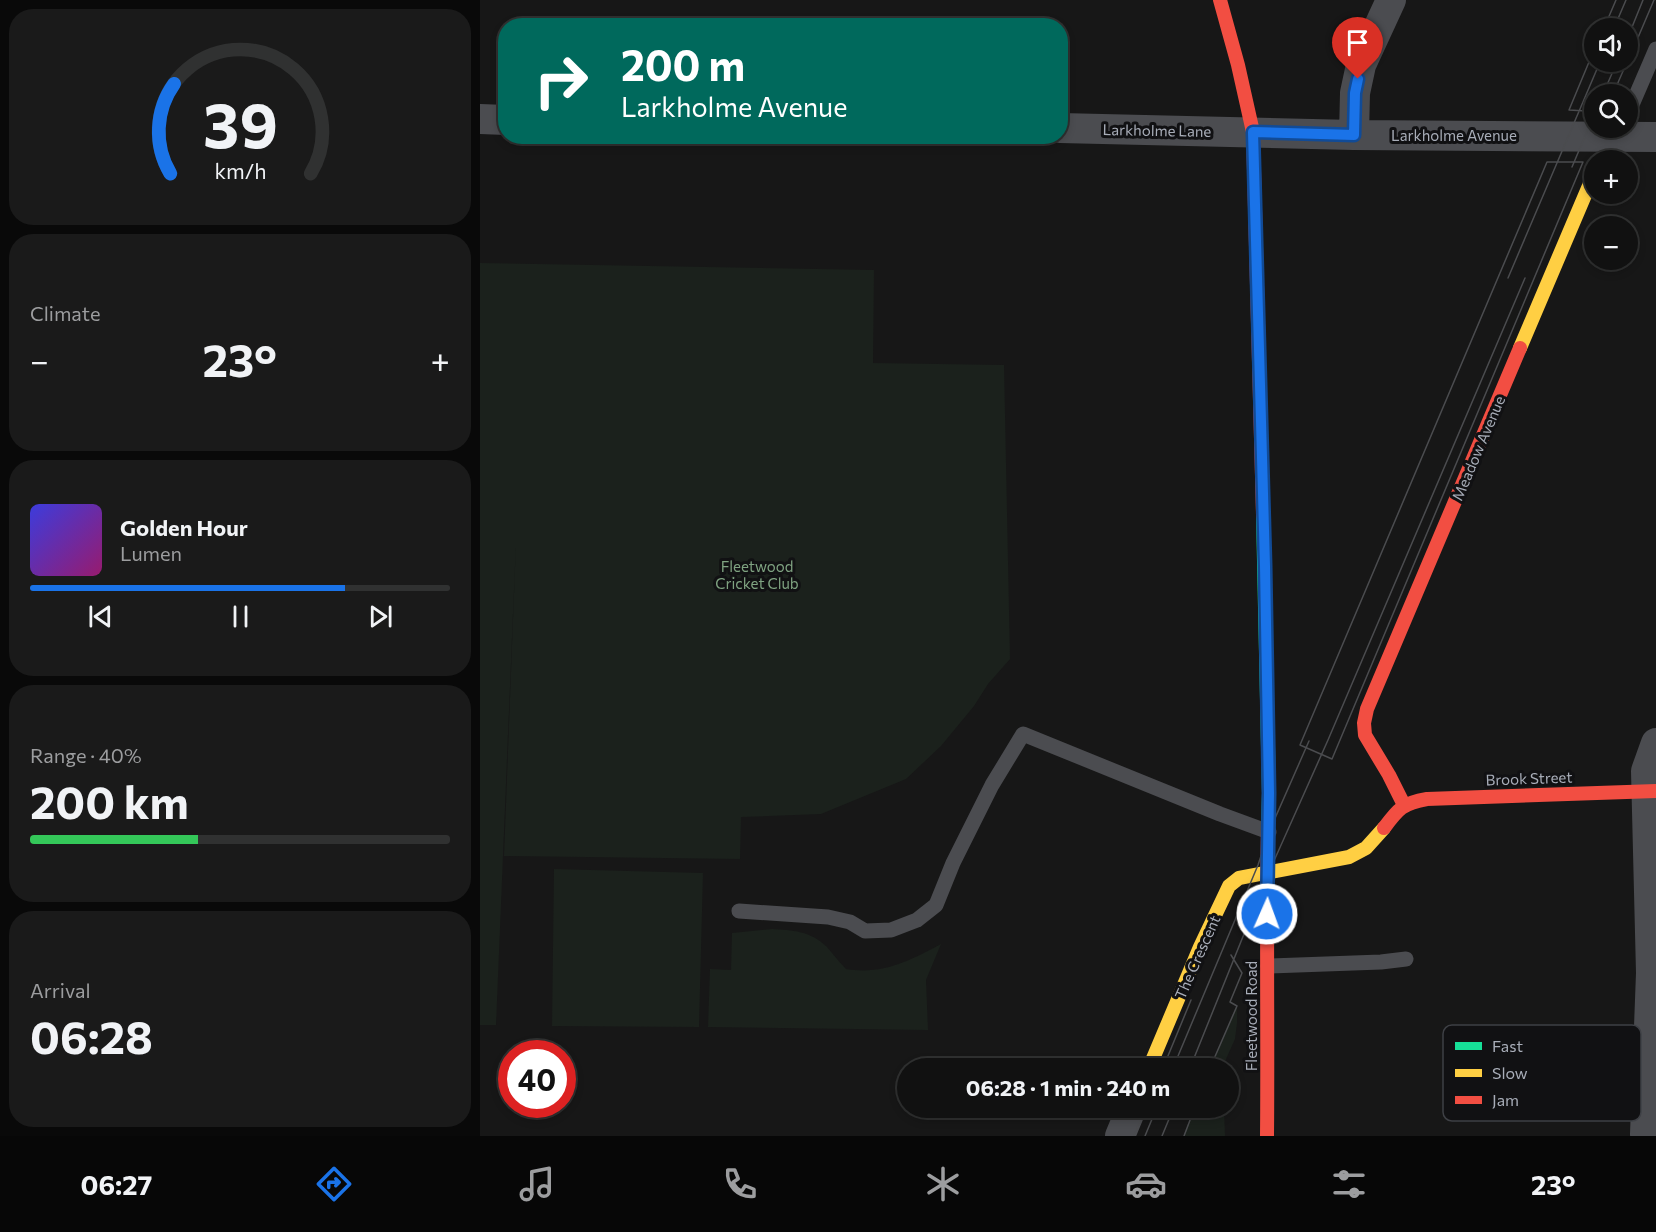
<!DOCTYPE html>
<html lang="en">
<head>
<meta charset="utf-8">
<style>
	:root { --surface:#111; --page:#1a1a1a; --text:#f1f3f6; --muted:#9c9d9f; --line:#303131; --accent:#1a73e8 }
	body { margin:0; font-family:Commissioner,sans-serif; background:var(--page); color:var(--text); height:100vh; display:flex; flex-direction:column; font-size:22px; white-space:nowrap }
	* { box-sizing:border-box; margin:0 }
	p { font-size:20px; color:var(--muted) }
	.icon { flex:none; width:33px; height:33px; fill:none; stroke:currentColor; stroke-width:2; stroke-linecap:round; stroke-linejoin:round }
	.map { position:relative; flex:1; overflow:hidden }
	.details { display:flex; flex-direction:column; gap:9px; padding:9px; background:#090909; width:480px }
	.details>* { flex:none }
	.banner { position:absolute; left:18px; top:18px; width:570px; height:126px; border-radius:24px; box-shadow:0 3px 9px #0003,0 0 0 2px var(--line); background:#00695c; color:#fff; overflow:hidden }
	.controls { position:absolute; left:1104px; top:18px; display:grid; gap:12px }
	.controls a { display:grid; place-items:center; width:54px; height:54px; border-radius:50%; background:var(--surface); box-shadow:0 3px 9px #0003,0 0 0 2px var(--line); font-size:30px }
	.speed { position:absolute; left:18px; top:1040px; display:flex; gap:12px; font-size:30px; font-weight:700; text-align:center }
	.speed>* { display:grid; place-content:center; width:78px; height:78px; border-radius:50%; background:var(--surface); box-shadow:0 3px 9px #0003,0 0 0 2px var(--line); line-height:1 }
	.speed .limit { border:9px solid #d22; background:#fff; color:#111 }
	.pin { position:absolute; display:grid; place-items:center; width:51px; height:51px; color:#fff; margin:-62px -26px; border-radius:50% 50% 50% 0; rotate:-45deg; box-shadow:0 0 6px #0007 }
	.pin .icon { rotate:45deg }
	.me { position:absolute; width:66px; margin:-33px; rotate:2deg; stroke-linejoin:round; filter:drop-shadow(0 0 4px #0008) }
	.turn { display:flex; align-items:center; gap:21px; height:126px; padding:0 24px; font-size:27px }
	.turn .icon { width:78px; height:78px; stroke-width:2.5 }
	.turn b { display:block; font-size:42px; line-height:51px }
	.big { font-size:45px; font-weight:700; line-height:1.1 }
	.details .tile { flex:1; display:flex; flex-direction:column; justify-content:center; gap:9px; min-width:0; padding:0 21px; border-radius:24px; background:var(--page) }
	.details .dial { align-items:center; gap:0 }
	.dial svg { height:156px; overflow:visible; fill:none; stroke:var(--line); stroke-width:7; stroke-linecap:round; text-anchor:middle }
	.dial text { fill:var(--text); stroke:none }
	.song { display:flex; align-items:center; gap:18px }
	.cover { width:72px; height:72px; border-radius:9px; background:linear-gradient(135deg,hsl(240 70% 55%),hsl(320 70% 35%)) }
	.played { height:6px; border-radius:3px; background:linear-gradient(90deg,var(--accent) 75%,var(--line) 75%) }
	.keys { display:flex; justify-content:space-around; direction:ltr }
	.heat { display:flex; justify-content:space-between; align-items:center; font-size:33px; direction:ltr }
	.charge { height:9px; border-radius:4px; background:linear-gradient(90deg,#34c759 40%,var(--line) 0) }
	.trip { position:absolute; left:417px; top:1058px; width:342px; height:60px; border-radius:30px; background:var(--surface); box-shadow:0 3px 9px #0003,0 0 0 2px var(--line); font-weight:700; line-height:60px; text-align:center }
	.tab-bar { display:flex; height:96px; justify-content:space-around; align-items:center; background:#070707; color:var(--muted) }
	.tab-bar .icon { width:42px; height:42px }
	.tab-bar .on { color:var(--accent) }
	.tab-bar b { font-size:27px; color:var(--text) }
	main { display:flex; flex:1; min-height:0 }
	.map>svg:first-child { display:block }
	.green { fill:#1b211c }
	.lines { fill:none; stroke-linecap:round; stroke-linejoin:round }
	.lane { stroke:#4b4c50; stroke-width:15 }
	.street { stroke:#4b4c50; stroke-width:30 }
	.fast { stroke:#16e098; stroke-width:14 }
	.slow { stroke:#ffcf43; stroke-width:14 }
	.jam { stroke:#f24e42; stroke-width:14 }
	.tram { stroke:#4b4c4f; stroke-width:1.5 }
	.route-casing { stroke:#114b97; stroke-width:15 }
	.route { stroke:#1a73e8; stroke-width:10 }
	.labels { text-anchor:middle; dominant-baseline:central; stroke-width:6; stroke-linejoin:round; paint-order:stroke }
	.street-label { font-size:15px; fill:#a8adb8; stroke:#111113 }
	.park-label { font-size:15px; fill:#7fa381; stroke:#111113 }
	.key { fill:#111113; stroke:#3e4045; stroke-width:1.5 }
	.key-label { font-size:16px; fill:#a8adb8 }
</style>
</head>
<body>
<main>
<section class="details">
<div class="tile dial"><svg viewBox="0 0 100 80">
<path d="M14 69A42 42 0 1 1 86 69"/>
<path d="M14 69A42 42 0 0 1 16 23" stroke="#1a73e8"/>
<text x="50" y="56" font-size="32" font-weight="700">39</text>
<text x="50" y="72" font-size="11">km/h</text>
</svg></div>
<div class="tile"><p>Climate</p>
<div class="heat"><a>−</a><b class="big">23°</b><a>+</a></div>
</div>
<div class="tile">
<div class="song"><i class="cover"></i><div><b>Golden Hour</b><p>Lumen</p></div></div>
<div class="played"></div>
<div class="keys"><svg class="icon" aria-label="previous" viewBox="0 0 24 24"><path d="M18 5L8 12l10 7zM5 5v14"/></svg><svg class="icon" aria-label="pause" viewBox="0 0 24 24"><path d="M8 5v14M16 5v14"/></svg><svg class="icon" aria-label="next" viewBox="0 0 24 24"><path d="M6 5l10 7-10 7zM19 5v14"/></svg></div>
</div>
<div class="tile"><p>Range · 40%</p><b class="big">200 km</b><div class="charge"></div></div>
<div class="tile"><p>Arrival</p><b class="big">06:28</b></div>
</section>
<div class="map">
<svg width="1176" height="1136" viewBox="0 0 1176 1136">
	<rect width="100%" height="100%" fill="#171717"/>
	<path class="green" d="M0 263 394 270 393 363 524 365 530 659 508 684 494 706 461 746 426 779 341 814 261 817 260 859 24 856 36 541 16 1025H0Z
		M74 869 223 873 219 1027 72 1026Z
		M292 929C312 930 331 931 347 947 353 954 359 962 366 969 403 975 429 961 461 944L446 980 448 1030 228 1027 230 969 251 970 252 933Z
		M757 1006V1023L755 1039 742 1068H730Z
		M715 1107H744L745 1136H704Z"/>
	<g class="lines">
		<path class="lane" d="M1148 114 1176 49
			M259 911 348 917 370 922 385 931 411 930 437 920 456 905 473 863 512 785 543 734 740 814 789 832
			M788 966 901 962 926 959"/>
		<path class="street" d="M0 119 26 120
			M580 128 874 135 1176 137
			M874 135 875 93 881 65 911 0
			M1165 1134 1171 973 1166 771 1176 743
			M640 1136 652 1107"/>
		<path class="fast" d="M783 515 789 793 788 828"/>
		<path class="slow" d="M1040 348 1114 174
			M669 1068 720 947 749 886 759 878 869 857 886 848 904 828"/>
		<path class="jam" d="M740 0 758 65 773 132 783 515
			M924 805 909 775 885 735 884 723 887 709 1040 348
			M904 828C918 809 923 803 947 799L1176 791
			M787 1136C788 1033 786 931 788 828"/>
		<path class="tram" d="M1124 28 1136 0
			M1134 28 1146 0
			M1148 37 1163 0
			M1148 61 1174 0
			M1123 94 1137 62
			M1133 94 1147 62
			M1106 111 1089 110 1114 50
			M1067 162H1103L852 759 820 745Z
			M1092 167 1114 115
			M1028 278 1120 62
			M683 1068 711 1000
			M693 1068 778 865 789 832 829 741
			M710 1068 789 872 848 740 1045 278
			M730 1068 757 1006 750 1002 762 973 751 955
			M654 1136 666 1107
			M665 1136 677 1107
			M682 1136 694 1107
			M704 1136 715 1107"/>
	</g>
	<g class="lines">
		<defs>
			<path id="route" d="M787 914 789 793 785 566 773 132 874 135 875 93 878 79"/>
		</defs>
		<use href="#route" class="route-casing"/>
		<use href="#route" class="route"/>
	</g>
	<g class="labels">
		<g class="street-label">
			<text transform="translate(677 130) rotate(1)">Larkholme Lane</text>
			<text x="974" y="135">Larkholme Avenue</text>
			<text transform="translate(998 448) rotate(-67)">Meadow Avenue</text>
			<text transform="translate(1049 778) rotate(-2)">Brook Street</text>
			<text transform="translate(717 957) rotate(-66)">The Crescent</text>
			<text transform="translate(771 1016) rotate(-90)">Fleetwood Road</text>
		</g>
		<g class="park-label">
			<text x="277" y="566">Fleetwood<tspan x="277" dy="17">Cricket Club</tspan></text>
		</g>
	</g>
	<rect x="963" y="1025" width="198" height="96" rx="9" class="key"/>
	<rect x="975" y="1042" width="27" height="8" fill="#16e098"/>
	<rect x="975" y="1069" width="27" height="8" fill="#ffcf43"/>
	<rect x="975" y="1096" width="27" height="8" fill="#f24e42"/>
	<g class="key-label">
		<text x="1012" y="1052">Fast</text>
		<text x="1012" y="1079">Slow</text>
		<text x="1012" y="1106">Jam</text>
	</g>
</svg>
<div class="controls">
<a><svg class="icon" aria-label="sound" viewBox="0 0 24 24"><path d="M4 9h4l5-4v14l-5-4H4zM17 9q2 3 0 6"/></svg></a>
<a><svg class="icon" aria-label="search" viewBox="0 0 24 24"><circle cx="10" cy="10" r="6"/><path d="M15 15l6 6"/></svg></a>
<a>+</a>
<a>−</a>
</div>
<div class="speed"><div class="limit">40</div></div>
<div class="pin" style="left:878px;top:79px;background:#d93025"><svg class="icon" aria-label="arrive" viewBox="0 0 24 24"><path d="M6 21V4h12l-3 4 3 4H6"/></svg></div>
<svg class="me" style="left:787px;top:914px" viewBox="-20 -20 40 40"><circle r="17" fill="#1a73e8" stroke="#fff" stroke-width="3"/><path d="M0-11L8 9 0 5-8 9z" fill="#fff"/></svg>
<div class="trip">06:28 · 1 min · 240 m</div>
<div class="banner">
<div class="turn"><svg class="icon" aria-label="right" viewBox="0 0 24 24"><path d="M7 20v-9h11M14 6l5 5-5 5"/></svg><div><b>200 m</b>Larkholme Avenue</div></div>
</div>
</div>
</main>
<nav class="tab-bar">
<b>06:27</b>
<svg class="icon on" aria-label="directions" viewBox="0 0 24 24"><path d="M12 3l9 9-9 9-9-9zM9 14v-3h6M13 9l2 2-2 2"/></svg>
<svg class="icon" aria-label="music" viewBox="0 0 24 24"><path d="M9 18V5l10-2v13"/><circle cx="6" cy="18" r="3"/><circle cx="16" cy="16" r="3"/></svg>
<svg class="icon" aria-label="phone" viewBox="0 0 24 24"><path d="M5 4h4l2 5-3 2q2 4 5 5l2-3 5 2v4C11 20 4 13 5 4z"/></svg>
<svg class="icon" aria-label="climate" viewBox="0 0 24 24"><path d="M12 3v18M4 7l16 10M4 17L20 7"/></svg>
<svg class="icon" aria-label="car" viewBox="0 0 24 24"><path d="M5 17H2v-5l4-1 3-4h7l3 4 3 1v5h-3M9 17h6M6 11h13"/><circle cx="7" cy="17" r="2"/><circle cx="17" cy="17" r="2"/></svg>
<svg class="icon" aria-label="filters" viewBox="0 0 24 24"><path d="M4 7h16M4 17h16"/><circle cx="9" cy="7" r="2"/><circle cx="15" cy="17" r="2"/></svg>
<b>23°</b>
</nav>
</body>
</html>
